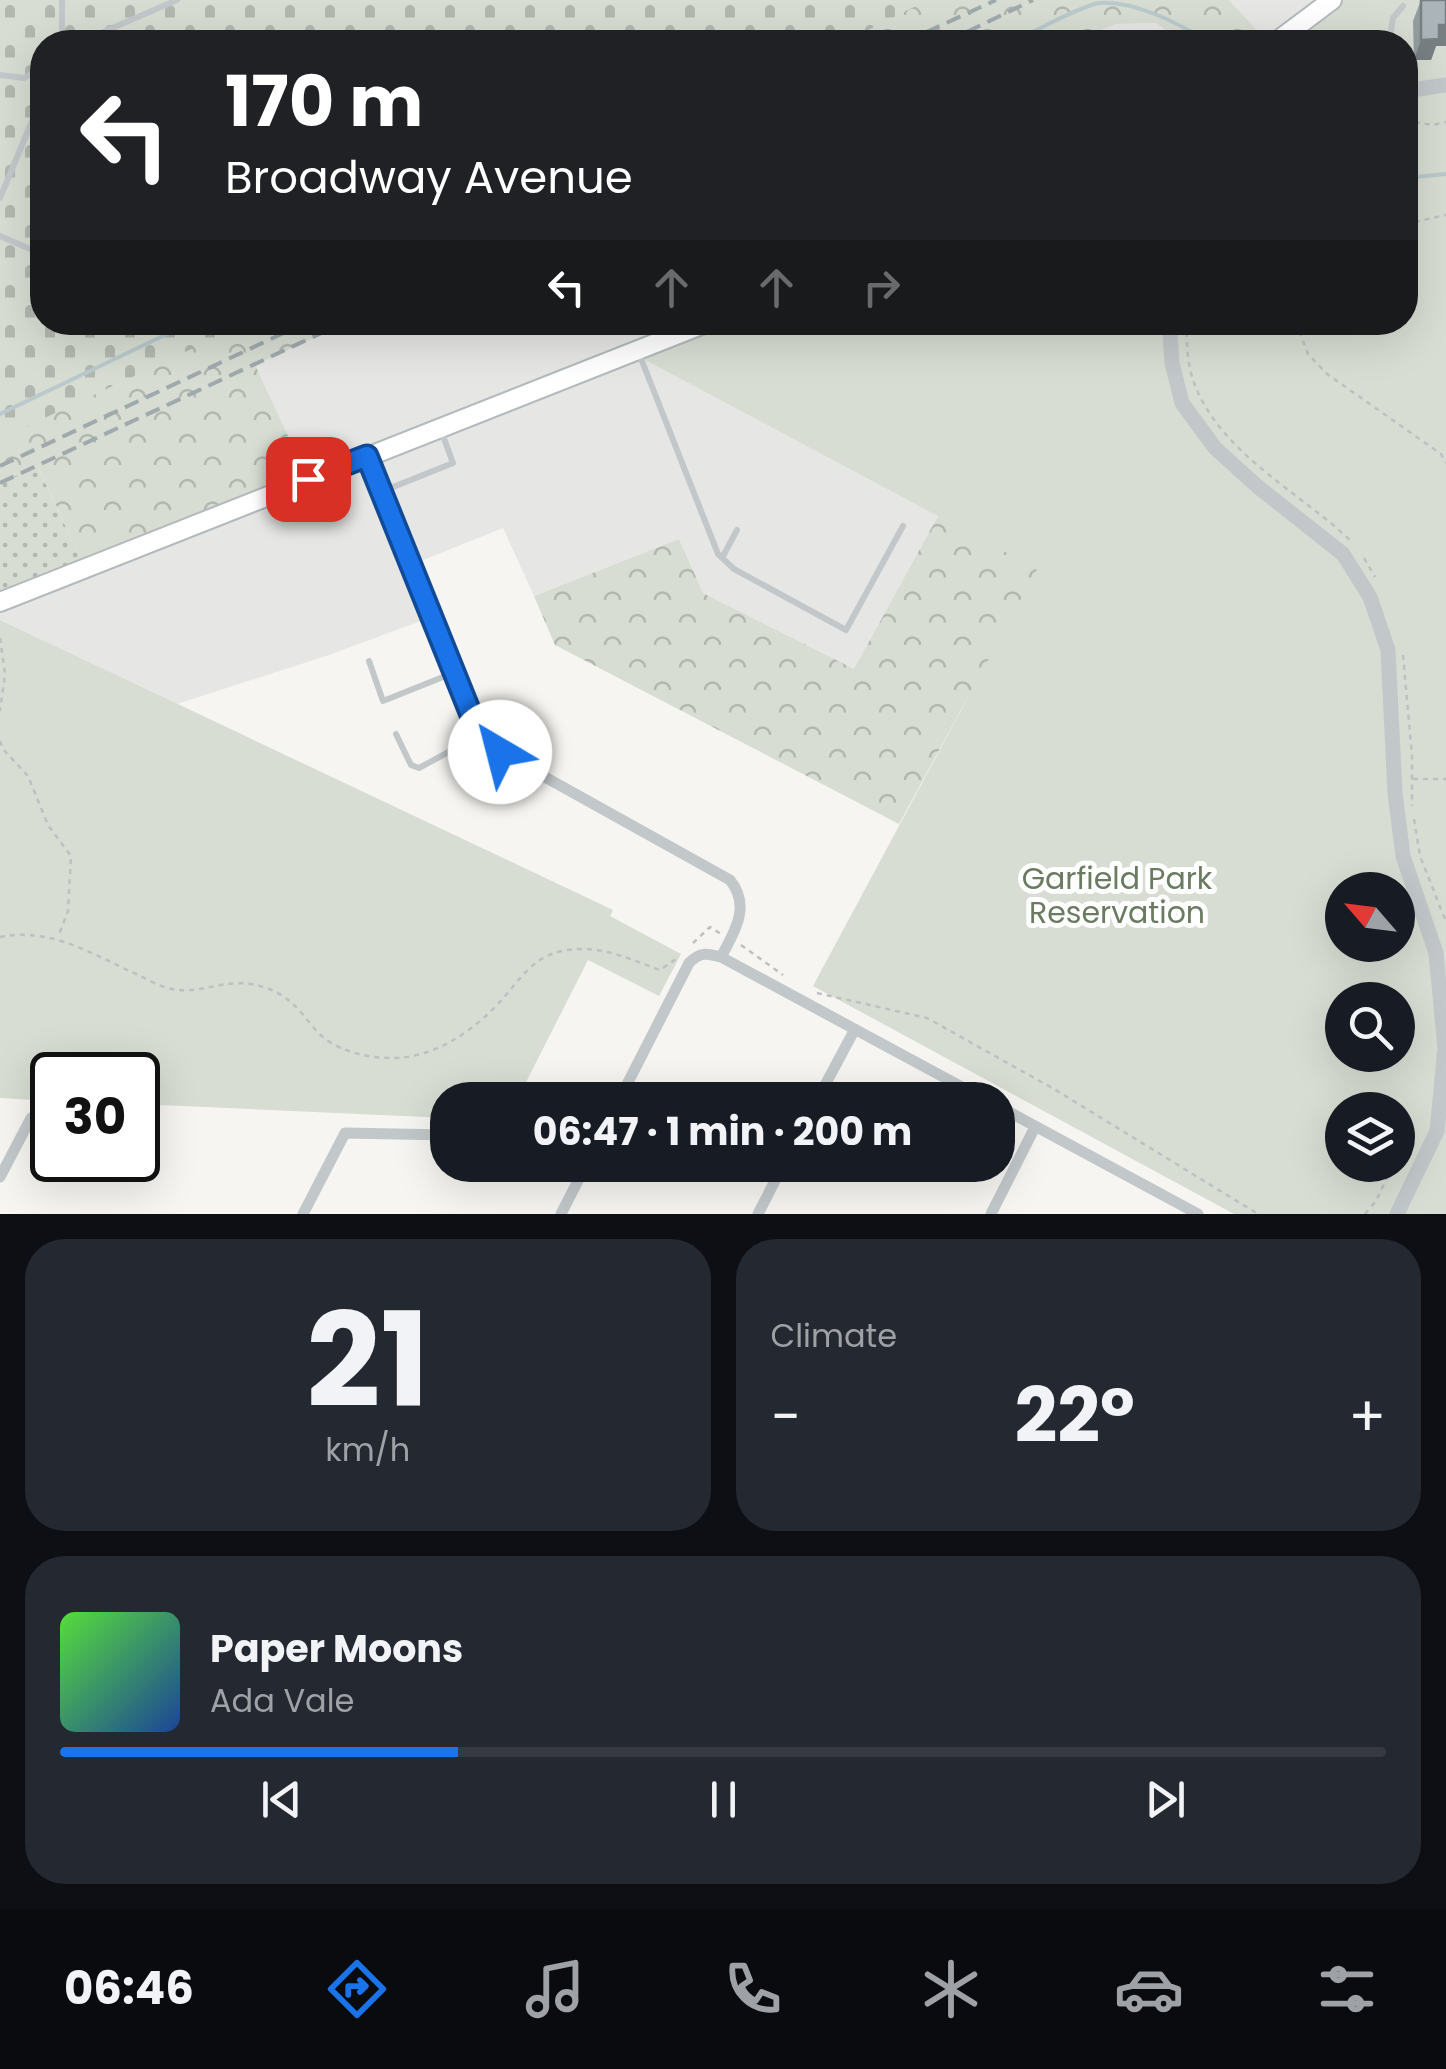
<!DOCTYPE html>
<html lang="en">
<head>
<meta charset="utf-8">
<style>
	:root { --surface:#171b24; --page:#242831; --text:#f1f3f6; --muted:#9ea1a6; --line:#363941; --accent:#1a73e8 }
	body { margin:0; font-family:Poppins,sans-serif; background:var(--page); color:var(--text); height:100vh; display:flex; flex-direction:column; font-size:38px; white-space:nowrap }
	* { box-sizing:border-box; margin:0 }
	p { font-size:32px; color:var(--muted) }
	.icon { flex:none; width:55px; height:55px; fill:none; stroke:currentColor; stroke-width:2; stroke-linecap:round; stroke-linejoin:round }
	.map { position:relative; height:1214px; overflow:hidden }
	.side { display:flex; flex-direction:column; gap:25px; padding:25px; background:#0d0f14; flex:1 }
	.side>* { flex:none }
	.guide { position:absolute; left:30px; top:30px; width:1388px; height:305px; border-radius:40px; box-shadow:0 10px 40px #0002; background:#202124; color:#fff; overflow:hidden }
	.needle { width:65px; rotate:298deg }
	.tools { position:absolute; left:1325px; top:872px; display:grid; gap:20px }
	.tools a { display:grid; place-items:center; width:90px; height:90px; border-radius:50%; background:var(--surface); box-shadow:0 10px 40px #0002; font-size:50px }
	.speed { position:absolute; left:30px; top:1052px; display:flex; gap:20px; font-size:50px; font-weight:700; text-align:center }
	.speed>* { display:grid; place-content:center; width:130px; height:130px; border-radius:50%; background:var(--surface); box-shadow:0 10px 40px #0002; line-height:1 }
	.speed .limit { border:5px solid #111; border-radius:15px; background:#fff; color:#111 }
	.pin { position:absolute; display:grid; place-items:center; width:85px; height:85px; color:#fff; margin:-42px; border-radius:20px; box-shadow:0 5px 15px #0006 }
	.me { position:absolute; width:110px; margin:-55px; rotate:323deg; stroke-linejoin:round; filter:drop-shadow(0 0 8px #0008) }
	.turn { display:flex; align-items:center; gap:35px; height:210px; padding:0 30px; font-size:45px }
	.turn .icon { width:130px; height:130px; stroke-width:2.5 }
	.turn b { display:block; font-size:70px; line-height:85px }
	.lanes { display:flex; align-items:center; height:95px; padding:0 30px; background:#0003; justify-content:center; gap:50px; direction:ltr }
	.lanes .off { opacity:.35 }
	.big { font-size:75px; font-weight:700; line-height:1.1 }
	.side .card { flex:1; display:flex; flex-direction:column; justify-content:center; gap:15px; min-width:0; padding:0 35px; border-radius:40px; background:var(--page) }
	.side .dial { align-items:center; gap:0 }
	.dial b { font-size:130px; line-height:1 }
	.song { display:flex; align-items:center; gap:30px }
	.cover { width:120px; height:120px; border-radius:15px; background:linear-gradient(135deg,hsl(110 70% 55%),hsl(220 70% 35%)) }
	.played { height:10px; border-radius:5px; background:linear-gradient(90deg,var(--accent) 30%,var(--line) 30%) }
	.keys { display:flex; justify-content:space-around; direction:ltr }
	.heat { display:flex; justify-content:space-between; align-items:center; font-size:55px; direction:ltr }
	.side .tiles { flex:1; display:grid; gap:25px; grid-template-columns:1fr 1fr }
	.card:last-child { grid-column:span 2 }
	.trip { position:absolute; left:430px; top:1082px; width:585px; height:100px; border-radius:40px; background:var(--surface); box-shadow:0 10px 40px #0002; font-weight:700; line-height:100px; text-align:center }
	.tabs { display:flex; height:160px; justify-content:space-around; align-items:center; background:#090b0e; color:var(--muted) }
	.tabs .icon { width:70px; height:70px }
	.tabs .on { color:var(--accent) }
	.tabs b { font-size:45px; color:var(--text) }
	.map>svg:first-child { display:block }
	.built { fill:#e6e7e5 }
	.grass { fill:url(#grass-dots) }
	.forest { fill:url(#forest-crowns) }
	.cemetery { fill:url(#cemetery-stones) }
	.park { fill:#d7ddd2; fill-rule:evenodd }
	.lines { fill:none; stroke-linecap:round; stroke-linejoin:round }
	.stream { stroke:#b9c9cc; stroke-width:4 }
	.primary-casing { stroke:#b3b9bc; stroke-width:22 }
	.path { stroke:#bec0c2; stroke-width:2.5; stroke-dasharray:5 5; stroke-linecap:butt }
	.service { stroke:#c2c7ca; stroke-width:6 }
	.minor { stroke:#c2c7ca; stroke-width:11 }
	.tertiary { stroke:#c2c7ca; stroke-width:15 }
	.primary { stroke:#fff; stroke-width:18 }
	.rail { stroke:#a0a9ad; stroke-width:4; stroke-dasharray:15 8; stroke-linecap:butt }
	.wall { fill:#939c9f }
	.shaded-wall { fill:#787f82 }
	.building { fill:#abb5b9; stroke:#787f82; stroke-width:2.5 }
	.route-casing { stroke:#114b97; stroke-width:25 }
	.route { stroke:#1a73e8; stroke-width:18 }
	.labels { text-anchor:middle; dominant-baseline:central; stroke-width:10; stroke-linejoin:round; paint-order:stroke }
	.park-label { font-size:30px; fill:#6a7b61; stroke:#fff }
</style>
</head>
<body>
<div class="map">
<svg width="1446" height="1214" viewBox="0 0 1446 1214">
	<defs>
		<pattern id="grass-dots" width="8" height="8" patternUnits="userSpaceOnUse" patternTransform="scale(2.5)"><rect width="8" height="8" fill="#d7ddd2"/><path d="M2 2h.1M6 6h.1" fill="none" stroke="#b2b8b0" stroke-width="1.8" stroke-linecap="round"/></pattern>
		<pattern id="forest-crowns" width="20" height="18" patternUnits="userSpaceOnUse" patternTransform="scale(2.5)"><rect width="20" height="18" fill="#d7ddd2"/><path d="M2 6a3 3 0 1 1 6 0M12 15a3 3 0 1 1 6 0" fill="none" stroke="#b2b8b0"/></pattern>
		<pattern id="cemetery-stones" width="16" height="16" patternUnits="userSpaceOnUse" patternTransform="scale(2.5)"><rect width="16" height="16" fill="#d7ddd2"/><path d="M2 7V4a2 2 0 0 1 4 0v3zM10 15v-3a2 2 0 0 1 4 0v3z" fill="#b2b8b0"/></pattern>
	</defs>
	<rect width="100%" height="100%" fill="#f6f5f1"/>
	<path class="built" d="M1229 0H1329L1268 42Z
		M1156 23 1181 42H1072L1116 24Z
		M326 323H709L635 354 938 516 854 670 703 593 679 539 534 596 503 528 411 565 432 617 326 656 177 704 0 620V602L34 459Z"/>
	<path class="grass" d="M34 459 85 568 0 602V475Z"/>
	<path class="forest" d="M649 0H1229L1268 42H1181L1156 23 1116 24 1072 42H595Z
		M1405 322 1446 1214 1398 1165 1403 856 968 697 899 824 555 645 534 596 679 539 703 593 854 669 938 516 637 350Z
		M114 323H345L255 365 308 479 85 568 38 466 0 483V376Z"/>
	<path class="cemetery" d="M0 0H928L844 42H42V322L247 323 0 439Z"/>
	<path class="park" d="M1328 0H1446V1214H1234L813 986 1037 569 634 354 715 322H1405V42H1274ZM1342 890H1398V945H1342ZM1342 1000H1398V1055H1342ZM1342 1110H1398V1165H1342Z
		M0 620 613 910 610 916 681 954 659 996 588 960 517 1100H448L447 1118 138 1104V1075H52V1101L0 1098Z"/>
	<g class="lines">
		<path class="stream" d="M1012 42C1039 30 1069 11 1098 3 1132 0 1181 23 1206 42
			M1405 178 1446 174
			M0 414 192 322"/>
		<defs>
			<path id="primary" d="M1276 42 1332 0
				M0 602 709 322"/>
		</defs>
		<use href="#primary" class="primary-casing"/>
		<path class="path" d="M1405 120 1432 125 1446 122
			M1405 224 1446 215
			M1186 322C1187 341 1187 360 1192 377 1216 451 1297 490 1350 540
			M1296 322 1308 354 1327 374 1441 454 1446 463
			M1364 558 1375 577
			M0 638 5 674 0 711
			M1403 655 1412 756V806
			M0 741 3 749 28 776 48 825 71 856 68 911 58 937
			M1413 779H1446
			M1414 819 1420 856 1446 922
			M0 937C51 927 92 954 136 974 147 979 160 987 172 989 205 996 228 973 269 989 290 997 300 1011 314 1028 332 1051 369 1059 397 1058 435 1056 470 1033 496 1006 524 977 533 950 580 949 608 948 634 961 660 970L676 959
			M693 943 710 927 721 934
			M741 945 783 975
			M817 993 927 1018 1054 1089 1258 1214
			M1398 1155 1405 1145 1415 1143
			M1365 1214 1376 1201 1393 1165"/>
		<path class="service" d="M62 0V42
			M80 42 177 0
			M1389 42 1393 18 1403 6
			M0 75 24 78 42 68
			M0 198 42 97
			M0 236 42 254
			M638 351 718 554 734 569 846 630 903 526
			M383 491 453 463 442 433
			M722 558 737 530
			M369 661 383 701 453 673
			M396 734 411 765 419 768 480 735"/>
		<path class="minor" d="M367 456 476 727 485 741 500 752 730 880C751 906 735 931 721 957
			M619 1100 689 963C700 952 706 953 721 957L986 1100
			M817 1100 855 1029
			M998 1106 1198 1214
			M553 1165 579 1178
			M0 1177 31 1118
			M303 1214 345 1133 448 1135
			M561 1214 586 1165
			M758 1214 783 1165
			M991 1214 1035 1127"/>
		<path class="tertiary" d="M1405 91 1446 85
			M1164 322 1170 334 1172 363 1182 403 1215 448 1257 486 1343 554 1370 597 1388 650 1395 793 1403 856 1436 953 1445 1048 1437 1131 1397 1214"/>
		<use href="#primary" class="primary"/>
		<path class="rail" d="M905 42 996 0
			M946 42 1033 0
			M0 466 307 322
			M0 483 345 322"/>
	</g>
	<path class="wall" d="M1421 0H1446V46H1436L1431 60H1414L1413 21Z"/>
	<path class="shaded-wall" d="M1439 25H1446V46H1436L1431 60H1414L1421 40Z"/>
	<path class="building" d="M1421 0H1446V25H1439V39L1421 40Z"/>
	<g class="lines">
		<defs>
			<path id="route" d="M308 479 367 456 476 727 484 740 500 752"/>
		</defs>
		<use href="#route" class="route-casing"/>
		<use href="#route" class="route"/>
	</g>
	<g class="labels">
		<g class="park-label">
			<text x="1117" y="878">Garfield Park<tspan x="1117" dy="34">Reservation</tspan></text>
		</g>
	</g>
</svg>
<div class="tools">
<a><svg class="needle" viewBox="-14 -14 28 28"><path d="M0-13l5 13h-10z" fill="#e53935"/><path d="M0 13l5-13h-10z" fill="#9ea1a6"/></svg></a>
<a><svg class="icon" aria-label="search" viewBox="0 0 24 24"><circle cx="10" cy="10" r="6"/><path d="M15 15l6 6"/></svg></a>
<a><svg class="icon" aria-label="layers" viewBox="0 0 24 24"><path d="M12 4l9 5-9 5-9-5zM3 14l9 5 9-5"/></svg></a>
</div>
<div class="speed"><div class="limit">30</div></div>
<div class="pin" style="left:308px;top:479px;background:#d93025"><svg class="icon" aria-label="arrive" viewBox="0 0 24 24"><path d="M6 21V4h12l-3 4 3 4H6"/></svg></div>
<svg class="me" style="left:500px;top:752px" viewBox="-20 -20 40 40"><circle r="19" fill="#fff"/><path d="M0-13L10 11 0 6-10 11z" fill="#1a73e8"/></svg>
<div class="trip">06:47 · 1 min · 200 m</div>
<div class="guide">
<div class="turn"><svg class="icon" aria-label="left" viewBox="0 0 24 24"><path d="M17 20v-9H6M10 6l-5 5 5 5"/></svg><div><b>170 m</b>Broadway Avenue</div></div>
<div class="lanes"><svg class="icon" aria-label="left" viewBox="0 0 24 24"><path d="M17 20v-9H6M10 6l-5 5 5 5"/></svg><svg class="icon off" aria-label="ahead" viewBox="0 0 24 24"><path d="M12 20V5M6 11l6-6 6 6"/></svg><svg class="icon off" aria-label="ahead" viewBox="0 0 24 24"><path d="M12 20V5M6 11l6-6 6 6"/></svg><svg class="icon off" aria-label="right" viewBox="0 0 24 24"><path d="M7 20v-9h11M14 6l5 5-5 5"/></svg></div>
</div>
</div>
<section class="side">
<div class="tiles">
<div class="card dial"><b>21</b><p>km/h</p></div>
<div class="card"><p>Climate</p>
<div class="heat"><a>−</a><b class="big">22°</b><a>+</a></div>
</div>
<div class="card">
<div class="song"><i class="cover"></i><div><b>Paper Moons</b><p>Ada Vale</p></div></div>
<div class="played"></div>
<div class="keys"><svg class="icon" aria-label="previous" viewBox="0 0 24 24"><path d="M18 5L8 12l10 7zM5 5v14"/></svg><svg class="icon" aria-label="pause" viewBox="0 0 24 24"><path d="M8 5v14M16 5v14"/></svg><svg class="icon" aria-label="next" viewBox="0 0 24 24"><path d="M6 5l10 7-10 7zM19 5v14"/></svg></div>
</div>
</div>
</section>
<nav class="tabs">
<b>06:46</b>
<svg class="icon on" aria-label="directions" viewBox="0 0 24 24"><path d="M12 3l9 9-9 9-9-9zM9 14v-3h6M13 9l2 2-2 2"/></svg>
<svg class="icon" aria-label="music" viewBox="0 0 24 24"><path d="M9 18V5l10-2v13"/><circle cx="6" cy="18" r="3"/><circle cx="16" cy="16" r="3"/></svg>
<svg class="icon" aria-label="phone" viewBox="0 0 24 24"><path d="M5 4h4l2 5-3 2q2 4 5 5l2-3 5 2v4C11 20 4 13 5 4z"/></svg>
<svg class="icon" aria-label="climate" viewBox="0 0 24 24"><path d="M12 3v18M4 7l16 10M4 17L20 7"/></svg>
<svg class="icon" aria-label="car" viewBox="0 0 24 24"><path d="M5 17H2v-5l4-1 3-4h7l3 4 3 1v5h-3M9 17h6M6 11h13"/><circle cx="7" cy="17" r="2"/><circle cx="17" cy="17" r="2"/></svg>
<svg class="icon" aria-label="filters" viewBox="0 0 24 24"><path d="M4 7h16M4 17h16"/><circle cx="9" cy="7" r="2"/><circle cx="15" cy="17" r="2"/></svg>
</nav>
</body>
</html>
